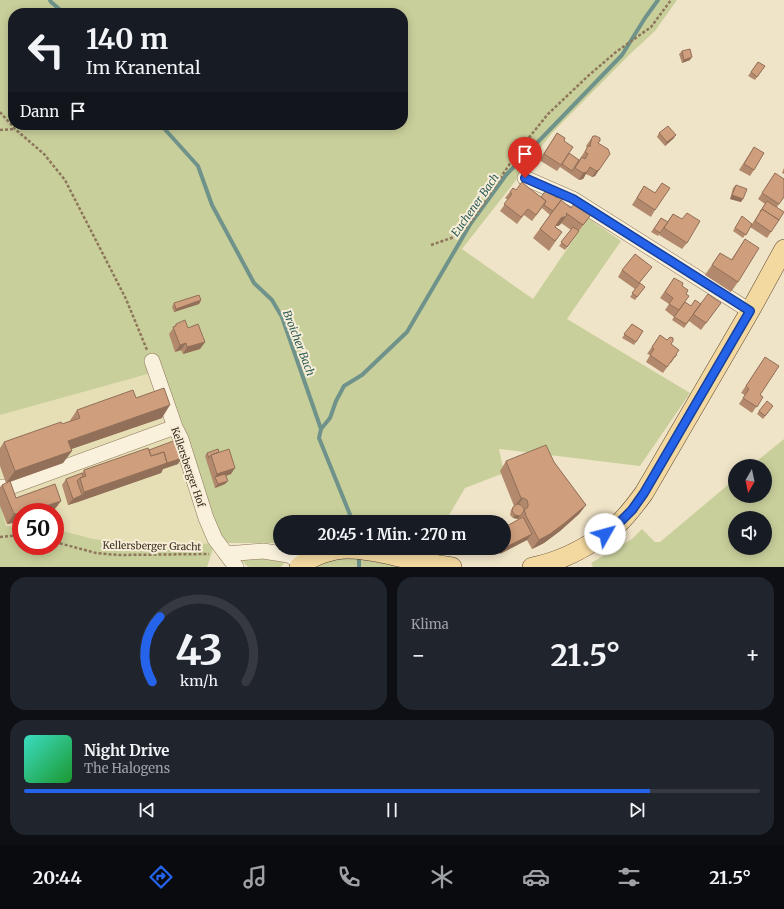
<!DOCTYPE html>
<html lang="de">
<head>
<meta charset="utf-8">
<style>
	:root { --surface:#171b24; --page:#20242c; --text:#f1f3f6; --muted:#9ea1a6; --line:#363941; --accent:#2563eb }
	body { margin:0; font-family:Merriweather,serif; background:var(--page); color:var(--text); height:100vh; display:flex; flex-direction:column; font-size:15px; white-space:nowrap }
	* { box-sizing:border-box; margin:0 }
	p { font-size:13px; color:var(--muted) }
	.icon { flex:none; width:22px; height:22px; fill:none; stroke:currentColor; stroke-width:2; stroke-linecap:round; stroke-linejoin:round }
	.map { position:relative; height:567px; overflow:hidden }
	.sheet { display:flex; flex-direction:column; gap:10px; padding:10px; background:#0d0f14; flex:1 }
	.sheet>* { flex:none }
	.top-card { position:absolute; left:8px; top:8px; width:400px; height:122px; border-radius:16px; box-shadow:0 2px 10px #0003; background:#171b24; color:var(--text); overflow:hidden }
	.needle { width:26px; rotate:189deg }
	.fabs { position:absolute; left:728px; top:459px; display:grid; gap:8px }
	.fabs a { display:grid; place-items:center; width:44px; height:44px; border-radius:50%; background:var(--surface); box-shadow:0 2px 10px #0003; font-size:20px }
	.speed { position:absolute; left:12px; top:503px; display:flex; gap:8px; font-size:20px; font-weight:700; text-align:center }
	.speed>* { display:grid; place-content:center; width:52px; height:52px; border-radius:50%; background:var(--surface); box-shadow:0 2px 10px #0003; line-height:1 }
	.speed .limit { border:6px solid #d22; background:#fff; color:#111 }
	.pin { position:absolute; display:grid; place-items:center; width:34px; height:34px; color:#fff; margin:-41px -17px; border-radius:50% 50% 50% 0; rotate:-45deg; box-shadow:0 0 4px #0007 }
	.pin .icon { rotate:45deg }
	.me { position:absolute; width:44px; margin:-22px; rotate:52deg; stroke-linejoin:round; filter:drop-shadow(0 0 3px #0008) }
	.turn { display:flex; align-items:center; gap:14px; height:84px; padding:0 12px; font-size:18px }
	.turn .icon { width:52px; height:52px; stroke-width:2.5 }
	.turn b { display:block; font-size:28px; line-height:34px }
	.then { display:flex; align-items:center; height:38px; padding:0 12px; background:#0003; gap:8px; font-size:15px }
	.big { font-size:30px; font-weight:700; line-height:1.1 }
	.sheet .widget { flex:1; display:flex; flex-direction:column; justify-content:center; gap:6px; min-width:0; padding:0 14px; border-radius:16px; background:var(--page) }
	.sheet .dial { align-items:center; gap:0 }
	.dial svg { height:104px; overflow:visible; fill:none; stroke:var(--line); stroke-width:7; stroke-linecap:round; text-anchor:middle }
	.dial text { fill:var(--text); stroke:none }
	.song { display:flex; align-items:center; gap:12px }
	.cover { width:48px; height:48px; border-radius:6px; background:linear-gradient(135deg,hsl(170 70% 55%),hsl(130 70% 35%)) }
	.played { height:4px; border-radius:2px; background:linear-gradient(90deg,var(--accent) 85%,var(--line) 85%) }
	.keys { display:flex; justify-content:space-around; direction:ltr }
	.heat { display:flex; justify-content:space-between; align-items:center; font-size:22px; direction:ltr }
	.sheet .tiles { flex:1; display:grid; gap:10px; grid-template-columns:1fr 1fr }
	.widget:last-child { grid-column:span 2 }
	.trip { position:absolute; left:273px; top:515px; width:238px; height:40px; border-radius:20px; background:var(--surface); box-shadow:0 2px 10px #0003; font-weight:700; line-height:40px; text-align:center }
	.dock { display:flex; height:64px; justify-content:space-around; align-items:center; background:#090b0e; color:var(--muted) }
	.dock .icon { width:28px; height:28px }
	.dock .on { color:var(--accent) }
	.dock b { font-size:18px; color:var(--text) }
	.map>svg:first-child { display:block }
	.farmland { fill:#e6deb5 }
	.green { fill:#c9cf9b; fill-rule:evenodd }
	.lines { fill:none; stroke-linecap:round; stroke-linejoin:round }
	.stream { stroke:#6f938a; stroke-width:4 }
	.minor-casing { stroke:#8d765c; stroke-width:16 }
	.major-casing { stroke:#5b4430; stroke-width:20 }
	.path { stroke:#8d765c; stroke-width:2.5; stroke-dasharray:3 2; stroke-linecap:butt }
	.minor { stroke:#faf1dc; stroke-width:15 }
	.major { stroke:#f3d9a0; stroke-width:19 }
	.wall { fill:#b2896c }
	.shaded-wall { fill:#916f58 }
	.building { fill:#cf9f7d; stroke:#916f58 }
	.route-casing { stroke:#184099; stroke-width:10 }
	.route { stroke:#2563eb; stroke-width:7 }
	.labels { text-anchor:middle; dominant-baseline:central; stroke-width:4; stroke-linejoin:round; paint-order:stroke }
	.street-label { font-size:10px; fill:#3d2e20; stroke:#f7eed8 }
	.water-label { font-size:11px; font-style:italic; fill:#2f5d5a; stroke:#f7eed8 }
</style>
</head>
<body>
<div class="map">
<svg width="784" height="567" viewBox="0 0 784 567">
	<rect width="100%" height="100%" fill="#f0e4c8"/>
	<path class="farmland" d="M151 372 214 543 164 546 93 539 59 530H55V512H21V527L6 526 0 505V415Z"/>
	<path class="green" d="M0 0H677L655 31 628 56 551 134 516 180 462 249 533 299 588 218 621 241 567 319 690 393 640 466 499 449 504 473 465 488 445 522H280V543H215L207 567H0V505L6 526 21 527V546H55V530H59L93 539 164 546 214 543 151 373 0 415ZM13 13H403V125H13Z
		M784 439V567H593L591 563 632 539 642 529 655 542H660L735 479V496H765V466H751ZM735 518H765V548H735Z
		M298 548H388L389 559 400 567H318L298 550Z
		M256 557 288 559 281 567H248L240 559Z"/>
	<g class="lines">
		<path class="stream" d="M50 0 51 2 64 13
			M161 125 198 166 212 205 254 283 272 300 282 317 321 429 319 438 353 522
			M321 429 330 418 336 401 344 386 362 375 407 332 471 223 506 175 622 55 645 18 658 0
			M359 567V554"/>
		<defs>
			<path id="minor" d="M525 178 573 199 750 311
				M152 361 175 427 181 439 206 518 215 539 236 567
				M0 487H10L175 427
				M226 554 263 551 289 555 303 564"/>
			<path id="major" d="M299 567C311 556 332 549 348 549 362 549 377 552 391 555 411 560 432 564 452 567
				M532 567C558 562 581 551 603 535 608 532 614 528 618 524 628 515 636 504 644 493L750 311 784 249"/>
		</defs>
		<use href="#minor" class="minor-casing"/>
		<use href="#major" class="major-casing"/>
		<path class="path" d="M0 112 15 129 44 154 65 180 126 299 147 350
			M0 130 15 129
			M431 245 460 235 473 219 519 150 548 114 588 76 616 52 651 27 671 0
			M0 537 21 535
			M55 542 96 553 118 555 209 554"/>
		<use href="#minor" class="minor"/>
		<use href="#major" class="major"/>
	</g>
	<path class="wall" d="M682 51 690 60 682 63 679 54Z
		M758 62 765 66 755 80 748 76Z
		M557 133 564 141 569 153 579 160 587 148 586 146 593 136 598 143 599 170 595 176 592 177 586 174 583 179 579 180 560 167 557 171 539 160Z
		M659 133 674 138 665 146 657 137Z
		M754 147V170L750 176 739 170Z
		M784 168V174L782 173Z
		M775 173 784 197 777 207 771 232 767 238 750 227 743 238 733 231 742 216 752 224 765 204 758 199Z
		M662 183 655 210 651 217 632 205 644 186 655 193Z
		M736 185 741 202 730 199 733 188Z
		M513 188 516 190 529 188 541 197 557 198 587 220 565 250 559 246 571 230 561 223 558 226H556L555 227 562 232 549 251 533 238 550 215 542 208 532 221 524 215 517 224 500 211 508 200 505 198Z
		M673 214 687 243 682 249 659 235 664 227 658 236 651 232 661 218 667 222Z
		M745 239 738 282 731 292 705 275 720 253 731 260Z
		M622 270 647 273 635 289 618 277Z
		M674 278 682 286 686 294 681 307 701 304 721 303 701 330 689 321 684 328 672 320 674 317 665 310 669 304 660 298Z
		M640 283 645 287 635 300 630 297Z
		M201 300 199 304 174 312 172 307 174 303Z
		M176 324 188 328 205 342 200 349 183 354 181 350 175 352 169 334Z
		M632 324 643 331 634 345 622 338Z
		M660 335 671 344 677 354 671 363H670L663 373 646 362 650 355 647 354Z
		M765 357 760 395 763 397 752 413 739 404 745 395 741 393Z
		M136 398 162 418 71 449 63 463 10 482 16 498 61 501 54 510 7 524 0 506V487L2 485 6 483 0 466V448L4 442 69 422 77 410Z
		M770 410 763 419 757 414 759 411Z
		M149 450 178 464 163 469 161 473 68 505 62 485 66 479 82 473 84 470Z
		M219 452 231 474 226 476 225 484 215 488 205 456 207 453Z
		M506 461 554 462 586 505 579 514 560 531 544 543 532 549 527 540 500 554 497 548H504V529L505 527 518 520V519L513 518 510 515 511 510 514 506 500 471Z"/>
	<path class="shaded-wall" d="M692 57 690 60 682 63 684 60Z
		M676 135 674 138 665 146 667 142Z
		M599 170 595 176 592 177 596 171Z
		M587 172 583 179 579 180 583 173Z
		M732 195 743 199 741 202 730 199Z
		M567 215 560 225 558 226H556L554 228 548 236 561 218Z
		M201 300 199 304 174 312 176 309Z
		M205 342 200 349 183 354 187 347Z
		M186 343 181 350 175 352 180 345Z
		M170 405 162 418 60 453 68 441Z
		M72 451 63 463 6 483 15 471Z
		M182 458 178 464 163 469 161 473 78 502 84 492Z
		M235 468 231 474 216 479 215 477 217 474Z
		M228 481 225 484 215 488 218 484Z
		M82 495 78 502 68 505 73 499Z
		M521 498H523L517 507H514Z
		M61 501 54 510 49 512H28Z
		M586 505 579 514 560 531 544 543 532 549 539 540Z
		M21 513V522L7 524 14 514Z
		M515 515 520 516 518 519 513 518Z
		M532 534 527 540 500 554 504 548Z"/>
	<path class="building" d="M690 49 692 57 684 60 682 51Z
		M758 62 765 66 757 77 751 72Z
		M668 126 676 135 667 142 659 133Z
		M557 133 565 138 564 141 573 147 561 165 544 154Z
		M593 136H596L600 138V141L598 143 608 149 610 154 599 170 596 171 590 167 587 172 583 173 575 168 582 157 585 159 588 154 585 152 588 146H591L590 145 591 142V140Z
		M754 147 764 153 754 170 744 164Z
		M569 153 579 160 572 171 562 164Z
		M775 173 784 179V197L779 204 762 193Z
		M522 182 529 188 546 201 536 215 528 209 521 217 504 204 512 194 510 192 513 188 516 190Z
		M662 183 670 188 655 210 637 198 644 186 655 193Z
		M736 185 747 189 743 199 732 195Z
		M546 190 557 198 559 195 563 198 553 211 544 205 546 201 541 197Z
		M578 199 594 211 583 225 566 213 567 215 565 217H563L561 218 555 227 562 232 555 241 540 229 561 200 571 208Z
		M767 201 784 212 779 220 762 209 760 212Z
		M762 209 779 220 771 232 755 221Z
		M687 213 700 221 687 243 664 228 673 214 682 219Z
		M742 216 752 224 746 235 735 228Z
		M661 218 668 222 660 233 654 229Z
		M573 227 579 231 567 247 561 242Z
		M745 239 759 248 738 282 712 265 720 253 732 260Z
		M635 254 652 267 639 283 622 270Z
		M674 278 683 283 682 286 688 290 686 294 689 296 679 310 669 304 673 298 665 292Z
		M640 283 645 287 637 297 632 293Z
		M708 294 721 303 706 323 693 314Z
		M199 295 201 300 176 309 174 303Z
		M695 300 701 304 686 324 674 317 685 302 691 306Z
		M185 320 188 328 198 324 205 342 187 347 186 343 180 345 173 327 176 326V324Z
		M632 324 643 331 636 342 624 334Z
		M660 335 667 340 670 337 673 338V341L671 344 679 350 676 354H677L675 357V356L667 367 650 355 654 349 652 347Z
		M765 357 779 366 760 395 763 397 757 407 743 398 749 389 746 386Z
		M164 388 170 405 68 441 72 451 15 471 4 442 61 422 62 424 80 418 77 410 133 390 136 398Z
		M767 401 773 406 765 416 759 411Z
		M176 440 182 458 167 463 164 452 151 456 149 450Z
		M546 445 554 462 586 505 566 522 550 534 539 540 525 514H526L524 510 528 507V504L527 500 523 498H521L506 461Z
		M148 448 151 456 164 452 167 463 84 492 80 478 86 476 84 470Z
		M218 449 219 452 211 455 209 458 207 453Z
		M229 449 235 468 217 474 211 455Z
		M82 473 83 477 80 478 77 481 82 495 73 499 66 479Z
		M225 474 228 481 218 484 215 477Z
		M10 481 16 498 55 484 61 501 28 512H21V513L14 514 2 485Z
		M517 504 521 505 524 508V511L520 516 515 515 512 511 513 507Z
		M523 517 532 534 504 548V530L506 528 505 527Z"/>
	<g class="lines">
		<defs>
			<path id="route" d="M525 178 573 199 750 311 644 493 632 510 617 525 605 534"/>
		</defs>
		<use href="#route" class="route-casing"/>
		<use href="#route" class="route"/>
	</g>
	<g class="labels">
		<g class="street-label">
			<text transform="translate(188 467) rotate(71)">Kellersberger Hof</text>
			<text transform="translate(152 546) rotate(1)">Kellersberger Gracht</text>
		</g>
		<g class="water-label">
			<text transform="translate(475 205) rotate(-55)">Euchener Bach</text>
			<text transform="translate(299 343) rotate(69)">Broicher Bach</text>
		</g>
	</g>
</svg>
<div class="fabs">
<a><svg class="needle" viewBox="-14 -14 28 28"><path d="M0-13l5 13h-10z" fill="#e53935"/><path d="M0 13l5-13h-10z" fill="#9ea1a6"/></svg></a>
<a><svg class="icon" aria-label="sound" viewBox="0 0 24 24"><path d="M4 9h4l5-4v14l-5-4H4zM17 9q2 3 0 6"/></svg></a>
</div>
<div class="speed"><div class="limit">50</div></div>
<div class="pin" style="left:525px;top:178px;background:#d93025"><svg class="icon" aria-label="arrive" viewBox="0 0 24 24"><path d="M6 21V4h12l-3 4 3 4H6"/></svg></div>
<svg class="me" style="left:605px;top:534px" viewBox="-20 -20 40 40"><circle r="19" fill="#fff"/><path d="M0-13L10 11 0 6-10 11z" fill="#2563eb"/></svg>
<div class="trip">20:45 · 1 Min. · 270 m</div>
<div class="top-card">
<div class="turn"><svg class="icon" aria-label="left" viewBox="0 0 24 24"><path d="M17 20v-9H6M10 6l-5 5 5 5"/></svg><div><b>140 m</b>Im Kranental</div></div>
<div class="then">Dann<svg class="icon" aria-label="arrive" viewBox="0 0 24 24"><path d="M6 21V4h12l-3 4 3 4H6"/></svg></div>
</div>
</div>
<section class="sheet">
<div class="tiles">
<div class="widget dial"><svg viewBox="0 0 100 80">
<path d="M14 69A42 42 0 1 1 86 69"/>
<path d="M14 69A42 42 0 0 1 20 19" stroke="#2563eb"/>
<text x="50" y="56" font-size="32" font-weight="700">43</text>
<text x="50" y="72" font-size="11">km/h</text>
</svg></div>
<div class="widget"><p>Klima</p>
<div class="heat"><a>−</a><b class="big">21.5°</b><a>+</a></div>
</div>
<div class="widget">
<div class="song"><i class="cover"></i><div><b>Night Drive</b><p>The Halogens</p></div></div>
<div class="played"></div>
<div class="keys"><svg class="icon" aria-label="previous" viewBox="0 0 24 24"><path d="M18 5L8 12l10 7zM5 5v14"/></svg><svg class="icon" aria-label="pause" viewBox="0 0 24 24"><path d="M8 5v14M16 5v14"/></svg><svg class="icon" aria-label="next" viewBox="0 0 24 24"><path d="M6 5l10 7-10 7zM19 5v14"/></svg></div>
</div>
</div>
</section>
<nav class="dock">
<b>20:44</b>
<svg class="icon on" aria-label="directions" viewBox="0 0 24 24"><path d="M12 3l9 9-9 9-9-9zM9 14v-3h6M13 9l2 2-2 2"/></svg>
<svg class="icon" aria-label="music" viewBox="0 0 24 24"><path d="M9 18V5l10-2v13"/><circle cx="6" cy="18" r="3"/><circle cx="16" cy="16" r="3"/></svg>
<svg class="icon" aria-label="phone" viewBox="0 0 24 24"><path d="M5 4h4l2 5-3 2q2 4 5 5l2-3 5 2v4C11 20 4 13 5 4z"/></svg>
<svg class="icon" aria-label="climate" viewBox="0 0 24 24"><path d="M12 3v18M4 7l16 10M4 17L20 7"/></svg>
<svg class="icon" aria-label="car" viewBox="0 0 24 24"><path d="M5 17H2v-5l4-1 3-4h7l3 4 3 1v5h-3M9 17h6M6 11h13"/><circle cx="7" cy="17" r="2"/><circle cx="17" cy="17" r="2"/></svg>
<svg class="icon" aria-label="filters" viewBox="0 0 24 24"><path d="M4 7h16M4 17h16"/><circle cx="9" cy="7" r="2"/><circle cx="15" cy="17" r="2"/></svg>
<b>21.5°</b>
</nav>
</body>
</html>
